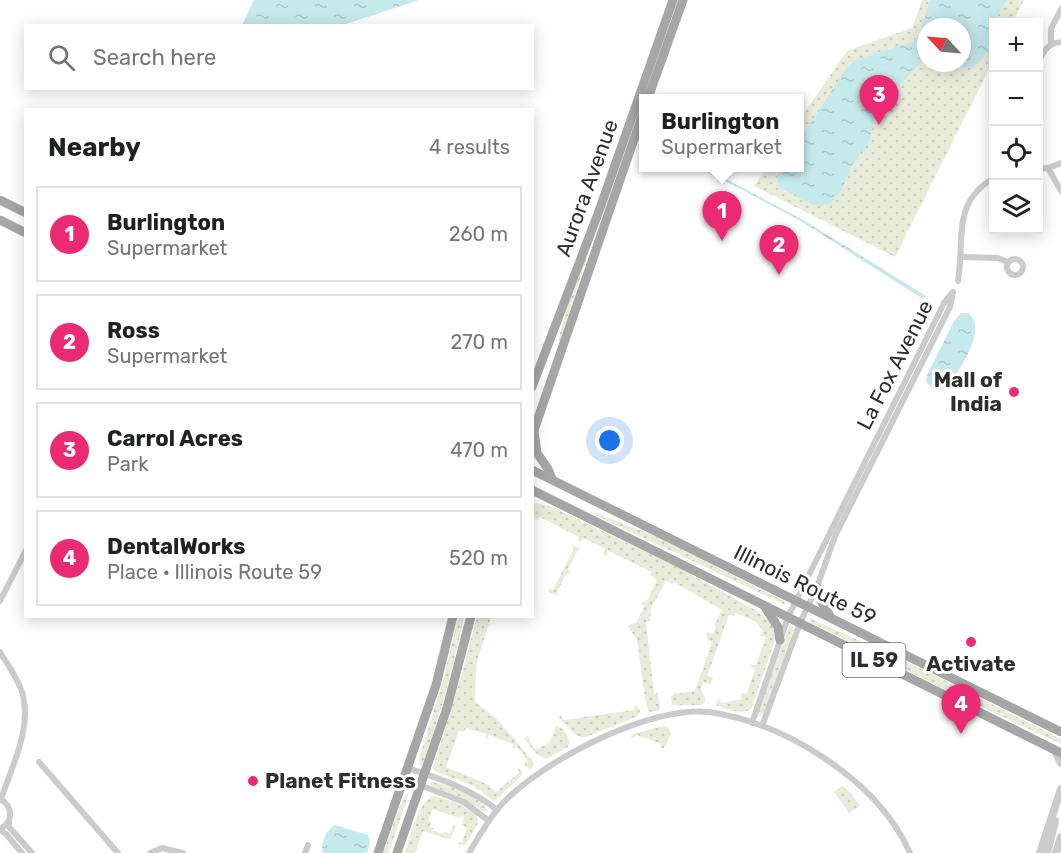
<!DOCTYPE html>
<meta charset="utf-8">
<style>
body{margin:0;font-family:Rubik,sans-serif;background:#f6f6f6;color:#202124}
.controls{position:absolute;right:18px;top:18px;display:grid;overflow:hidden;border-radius:0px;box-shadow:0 3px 15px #0003}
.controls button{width:54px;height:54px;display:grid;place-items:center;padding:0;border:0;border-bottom:2px solid #e0e0e0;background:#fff;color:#202124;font:30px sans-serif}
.compass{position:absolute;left:917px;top:18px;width:54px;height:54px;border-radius:50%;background:#fff;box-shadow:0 3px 15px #0003;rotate:296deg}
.you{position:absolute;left:610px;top:441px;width:21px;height:21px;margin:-15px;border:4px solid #fff;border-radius:50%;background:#1a73e8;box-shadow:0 0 0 9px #1a73e833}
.badge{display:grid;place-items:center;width:39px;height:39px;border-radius:50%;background:#ea2b74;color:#fff;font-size:20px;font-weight:700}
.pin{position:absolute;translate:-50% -50px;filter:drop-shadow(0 2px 3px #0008)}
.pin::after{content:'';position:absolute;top:32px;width:21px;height:18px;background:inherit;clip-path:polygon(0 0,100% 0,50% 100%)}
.popup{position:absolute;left:639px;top:94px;width:165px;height:78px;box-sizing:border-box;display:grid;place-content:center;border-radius:0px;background:#fff;filter:drop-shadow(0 2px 4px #0005);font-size:20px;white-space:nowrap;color:#757577}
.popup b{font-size:22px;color:#202124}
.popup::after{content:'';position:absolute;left:50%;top:100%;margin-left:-12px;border:12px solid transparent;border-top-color:#fff}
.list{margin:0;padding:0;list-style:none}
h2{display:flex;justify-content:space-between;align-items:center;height:78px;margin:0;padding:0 24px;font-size:26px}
h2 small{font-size:20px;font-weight:400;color:#757577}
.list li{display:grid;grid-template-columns:39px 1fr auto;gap:18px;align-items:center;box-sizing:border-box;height:96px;margin:0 12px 12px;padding:0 12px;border:2px solid #e0e0e0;border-radius:0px}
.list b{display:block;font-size:22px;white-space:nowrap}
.list p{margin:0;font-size:20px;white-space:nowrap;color:#757577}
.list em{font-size:20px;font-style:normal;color:#757577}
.icon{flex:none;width:33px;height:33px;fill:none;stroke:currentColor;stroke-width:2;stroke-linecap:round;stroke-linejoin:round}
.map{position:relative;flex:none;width:1061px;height:853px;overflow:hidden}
.search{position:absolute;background:#fff;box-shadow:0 3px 15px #0003;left:24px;top:24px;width:510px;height:66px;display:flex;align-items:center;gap:15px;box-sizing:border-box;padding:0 21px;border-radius:0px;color:#757577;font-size:22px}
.panel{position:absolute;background:#fff;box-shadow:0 3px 15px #0003;left:24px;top:108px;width:510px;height:510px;border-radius:0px}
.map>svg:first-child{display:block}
.green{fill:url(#green-dots);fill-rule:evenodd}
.water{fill:url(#water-ripples)}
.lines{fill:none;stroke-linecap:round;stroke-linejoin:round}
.minor{stroke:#cbcbcb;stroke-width:6}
.tertiary{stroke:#cbcbcb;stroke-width:8}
.primary{stroke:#a6a6a6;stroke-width:9}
.poi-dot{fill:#ea2b74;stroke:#fff;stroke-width:2}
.labels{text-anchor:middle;stroke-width:6;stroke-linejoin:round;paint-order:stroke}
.shield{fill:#fff;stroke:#6d6d6d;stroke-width:1.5}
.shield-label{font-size:20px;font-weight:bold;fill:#2e2e2e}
.street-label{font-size:21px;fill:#2e2e2e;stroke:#fff}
.poi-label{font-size:21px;font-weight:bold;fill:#2e2e2e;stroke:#fff;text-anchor:end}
</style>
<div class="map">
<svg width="1061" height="853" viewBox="0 0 1061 853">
<defs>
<pattern id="green-dots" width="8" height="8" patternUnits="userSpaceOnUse" patternTransform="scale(1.5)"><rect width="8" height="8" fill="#e9ecdb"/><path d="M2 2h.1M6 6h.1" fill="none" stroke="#c8cbbc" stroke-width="1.8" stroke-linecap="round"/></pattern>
<pattern id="water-ripples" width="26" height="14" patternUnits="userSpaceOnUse" patternTransform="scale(1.5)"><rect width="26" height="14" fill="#c6e9ec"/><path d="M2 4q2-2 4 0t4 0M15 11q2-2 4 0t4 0" fill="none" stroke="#aac8cb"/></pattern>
</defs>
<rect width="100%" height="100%" fill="#fff"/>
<g class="green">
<path d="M 922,0 L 1024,0 L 1013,22 L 994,22 L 993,61 L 895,257 L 754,186 L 767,168 L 800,168 L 800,119 L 847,51 L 912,28 ZM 926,27 L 962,27 L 962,63 L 926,63 Z"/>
<polygon points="588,247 590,248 560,341 558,341 573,286"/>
<path d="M 533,502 L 555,508 L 681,569 L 757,611 L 771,622 L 776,637 L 751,709 C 743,715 724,710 716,704 L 718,698 L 722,703 L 742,699 L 740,694 L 747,693 L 755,669 L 751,667 L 751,665 L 756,665 L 766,637 L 760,636 L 763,631 L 755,621 L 735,613 L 734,616 L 729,615 L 708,674 L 708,676 L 713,678 L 711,684 L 703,682 L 701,688 C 702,695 709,698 702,705 L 672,705 L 671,697 L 674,694 L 695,691 L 712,642 L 708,640 L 706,635 L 707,632 L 713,634 L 716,627 L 714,626 L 722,610 L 674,582 L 672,584 L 666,581 L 651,608 L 650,621 L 646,622 L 654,694 L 658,693 L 660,708 L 657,711 L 649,712 L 645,699 L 637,639 L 628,627 L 629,625 L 636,623 L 645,605 L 641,605 L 642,602 L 647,601 L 657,580 L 650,575 L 651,572 L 607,550 L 608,556 L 603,554 L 605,549 L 583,538 L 581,542 L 578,541 L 579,537 L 540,517 L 537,520 L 534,519 L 533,520 Z"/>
<polygon points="596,513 655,536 784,601 786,605 595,515"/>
<polygon points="571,544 582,550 578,550 568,569 571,572 571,574 567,573 557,592 560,596 548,592 550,589 553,590 574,548"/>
<path d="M 458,617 L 464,617 C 453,667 440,717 422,766 L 420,765 L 419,759 L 444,678 Z"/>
<polygon points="477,617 491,617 476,665 475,702 498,720 534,763 532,769 529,769 524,764 527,760 517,747 512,749 513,744 489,735 487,739 485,739 486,734 466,728 464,732 459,731 446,767 487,784 496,792 520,772 517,769 519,768 522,772 521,776 495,801 492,800 474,786 437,772 433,768 462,673"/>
<polygon points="809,618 918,667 1061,739 1061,744 950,692 810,622"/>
<polygon points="789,626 792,626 794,629 764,713 759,717 758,712"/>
<path d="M 635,705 L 639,708 L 640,712 L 636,717 L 583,738 C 575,736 564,723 558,717 L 561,716 L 563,720 L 634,710 Z"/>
<path d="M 556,726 L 563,729 L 570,742 L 568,747 L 546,759 C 536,756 530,746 524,738 L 528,736 L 533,748 L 537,749 L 550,742 Z"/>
<polygon points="663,726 667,727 671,734 664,748 660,748 662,744 637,735 632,739 631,737 633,734"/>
<path d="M 432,782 C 448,784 481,796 488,811 L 483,811 L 462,798 L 431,786 L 430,783 Z"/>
<polygon points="842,786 850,792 860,806 849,813 834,792"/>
<polygon points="407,793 409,793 389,853 383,853 400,806"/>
<path d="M 434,796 L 460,804 L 477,815 L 478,823 L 466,844 L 461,845 L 457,842 L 462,843 L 467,828 L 462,825 L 464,817 L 460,816 L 459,818 L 433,809 L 428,821 L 431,822 L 430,827 L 434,828 L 433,831 L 443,834 L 444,832 L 450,834 L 453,825 L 456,826 L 451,838 L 448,839 L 423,831 L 415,853 L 405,853 C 410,838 419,799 434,796 Z"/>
</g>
<g class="water">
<polygon points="254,0 419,0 343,25 242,25"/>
<path d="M 930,0 L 1007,0 C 1002,7 995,18 994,24 C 993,27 994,30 993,33 C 988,52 977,79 954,63 L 962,63 L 962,27 L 926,27 L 926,57 L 903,82 L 877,105 L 869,143 L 851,167 L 842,189 L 833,201 L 822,206 L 813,205 L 779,187 L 777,177 L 781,168 L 800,168 L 800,139 L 848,66 L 855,60 L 912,42 L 919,35 Z"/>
<polygon points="701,168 705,168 802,219 926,296 923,299 799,220"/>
<path d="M 961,313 L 968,313 C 989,328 959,369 950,386 L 948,389 C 940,391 931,389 926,382 L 927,375 L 954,321 Z"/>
<path d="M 335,825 L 368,835 L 370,842 L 367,853 L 323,853 C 320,844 326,830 335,825 Z"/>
</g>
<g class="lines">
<g class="minor">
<polyline points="1051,44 1051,29 1061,9"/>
<path d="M 1038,62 C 1044,51 1048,43 1061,42"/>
<polyline points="1048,168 1061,191"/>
<polyline points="1038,169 1048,168 1061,163"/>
<polyline points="962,257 998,258 1008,262"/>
<circle cx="1015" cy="267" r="8"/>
<path d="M 958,281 C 965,241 951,202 994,178"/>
<polyline points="0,601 26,550"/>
<path d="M 0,652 C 7,664 16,676 21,689 C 34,725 12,766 1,799"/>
<polyline points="752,723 788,617 944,303 953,292"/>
<polyline points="762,726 800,623 817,587 835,536 950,307 953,293"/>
<polyline points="39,762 118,853"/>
<path d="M 407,768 C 440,779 470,788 497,810"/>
<polyline points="404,779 464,802 489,821"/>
<path d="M 0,799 C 14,807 13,822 0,829"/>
<polyline points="9,822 9,827 32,853"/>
<polyline points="0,830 6,834 22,853"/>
<polyline points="150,853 162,848 183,853"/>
<polyline points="305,853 308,845"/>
<path d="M 469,853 C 479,836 489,818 502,804 C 542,761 650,705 709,712 C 751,718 792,736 827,760 C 863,784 892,813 910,853"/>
</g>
<g class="tertiary">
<polyline points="1054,749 1061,763"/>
<polyline points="1040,853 1061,789"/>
<polyline points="1047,853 1055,821"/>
<polyline points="1056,853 1061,837"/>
</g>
<g class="primary">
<polyline points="648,98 683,0"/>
<polyline points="0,200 26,213"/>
<polyline points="0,220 26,233"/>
<polyline points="532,387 599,211 673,0"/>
<polyline points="534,432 537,453 548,469 552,479"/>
<polyline points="532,436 644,110"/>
<polyline points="532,470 1061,732"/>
<polyline points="532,490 1061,753"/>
<polyline points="817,587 820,599 831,618"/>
<polyline points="765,607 778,627 780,640"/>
<polyline points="378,853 436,685 453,616"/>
<polyline points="397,853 447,708 471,616"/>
</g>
</g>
<g class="poi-dot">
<circle cx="1014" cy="392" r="6"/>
<circle cx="971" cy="642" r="6"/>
<circle cx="253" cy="781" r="6"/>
</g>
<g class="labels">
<rect class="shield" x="842.5" y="643" width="63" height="34" rx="4.5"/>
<g class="shield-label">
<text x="874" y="667">IL 59</text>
</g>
<g class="street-label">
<text transform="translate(587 188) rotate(-70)" y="7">Aurora Avenue</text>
<text transform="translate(895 365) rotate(-63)" y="7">La Fox Avenue</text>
<text transform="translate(805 585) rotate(26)" y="7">Illinois Route 59</text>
</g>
<g class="poi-label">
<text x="1002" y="387">Mall of<tspan x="1002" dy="24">India</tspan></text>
<text x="971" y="671" text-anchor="middle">Activate</text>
<text x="265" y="788" text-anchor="start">Planet Fitness</text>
</g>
</g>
</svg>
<div class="controls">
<button>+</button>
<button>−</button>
<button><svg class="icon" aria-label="locate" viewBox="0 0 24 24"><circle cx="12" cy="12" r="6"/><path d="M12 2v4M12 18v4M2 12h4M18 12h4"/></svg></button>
<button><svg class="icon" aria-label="layers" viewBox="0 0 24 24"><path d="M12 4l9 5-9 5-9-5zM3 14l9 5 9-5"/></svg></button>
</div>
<svg class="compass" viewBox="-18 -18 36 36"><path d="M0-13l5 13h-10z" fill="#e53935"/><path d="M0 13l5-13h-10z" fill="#757577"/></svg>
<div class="you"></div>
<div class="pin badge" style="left:722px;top:241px">1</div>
<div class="popup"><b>Burlington</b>Supermarket</div>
<div class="pin badge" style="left:779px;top:275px">2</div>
<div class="pin badge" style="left:879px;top:125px">3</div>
<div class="pin badge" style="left:961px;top:734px">4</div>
<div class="search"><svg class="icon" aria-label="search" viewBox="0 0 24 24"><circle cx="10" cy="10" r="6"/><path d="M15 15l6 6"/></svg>Search here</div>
<section class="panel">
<h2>Nearby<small>4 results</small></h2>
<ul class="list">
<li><span class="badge">1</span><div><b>Burlington</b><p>Supermarket</p></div><em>260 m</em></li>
<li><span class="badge">2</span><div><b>Ross</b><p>Supermarket</p></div><em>270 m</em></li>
<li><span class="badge">3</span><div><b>Carrol Acres</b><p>Park</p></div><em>470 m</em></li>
<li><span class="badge">4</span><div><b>DentalWorks</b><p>Place · Illinois Route 59</p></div><em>520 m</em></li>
</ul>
</section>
</div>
